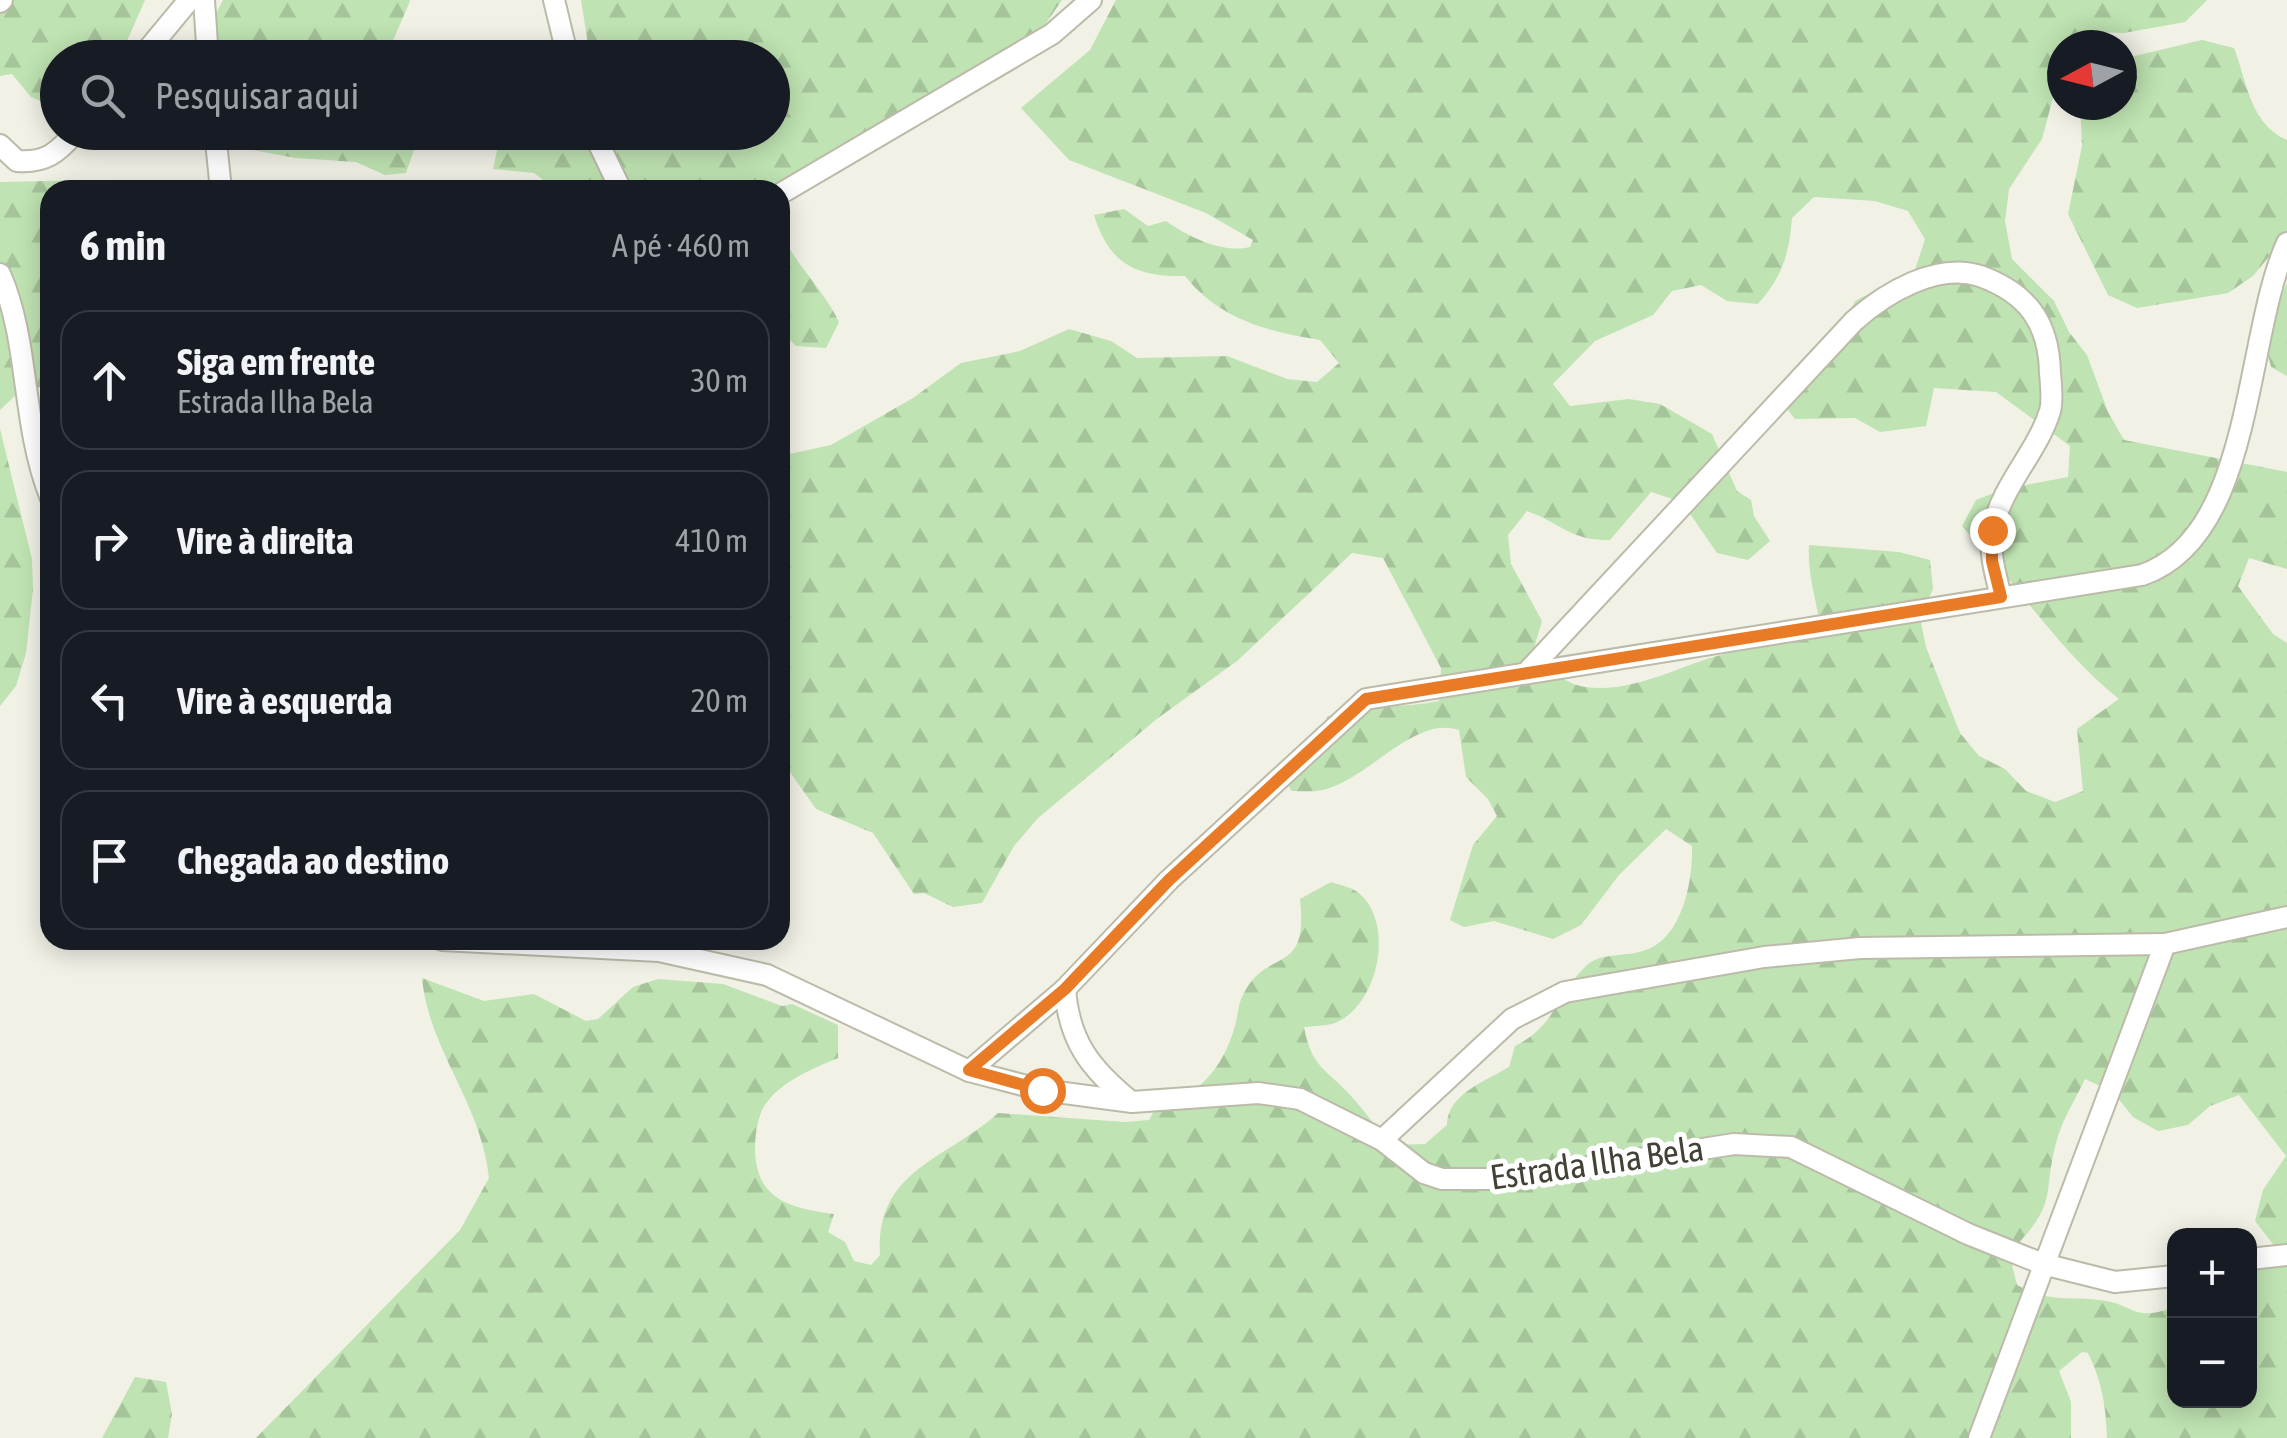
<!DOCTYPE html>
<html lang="pt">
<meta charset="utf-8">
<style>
body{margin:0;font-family:"Asap Condensed",sans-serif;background:#242831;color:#f1f3f6}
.controls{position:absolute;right:30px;bottom:30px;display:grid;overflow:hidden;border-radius:20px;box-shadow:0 5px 25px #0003}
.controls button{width:90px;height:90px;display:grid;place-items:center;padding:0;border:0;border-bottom:2px solid #363941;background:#171b24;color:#f1f3f6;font:50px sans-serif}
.compass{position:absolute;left:2047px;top:30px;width:90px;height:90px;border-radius:50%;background:#171b24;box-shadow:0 5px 25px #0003;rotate:263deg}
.stop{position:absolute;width:30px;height:30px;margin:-22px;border:8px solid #e97b26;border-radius:50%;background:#fff}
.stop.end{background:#e97b26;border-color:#fff;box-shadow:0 2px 10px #0008}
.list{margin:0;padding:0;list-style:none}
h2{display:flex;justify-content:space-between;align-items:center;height:130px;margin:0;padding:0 40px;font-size:42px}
h2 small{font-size:32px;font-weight:400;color:#9ea1a6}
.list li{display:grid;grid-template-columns:65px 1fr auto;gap:30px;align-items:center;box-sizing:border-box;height:140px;margin:0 20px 20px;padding:0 20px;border:2px solid #363941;border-radius:30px}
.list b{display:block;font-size:38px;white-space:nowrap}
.list p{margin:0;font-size:32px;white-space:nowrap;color:#9ea1a6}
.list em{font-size:32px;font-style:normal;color:#9ea1a6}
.icon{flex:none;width:55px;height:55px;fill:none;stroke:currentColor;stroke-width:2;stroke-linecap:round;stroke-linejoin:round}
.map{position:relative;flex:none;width:2287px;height:1438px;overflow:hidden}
.search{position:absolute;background:#171b24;box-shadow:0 5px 25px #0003;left:40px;top:40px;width:750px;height:110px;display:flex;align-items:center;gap:25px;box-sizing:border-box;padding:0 35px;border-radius:55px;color:#9ea1a6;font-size:38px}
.panel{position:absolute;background:#171b24;box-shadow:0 5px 25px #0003;left:40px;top:180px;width:750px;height:770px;border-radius:30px}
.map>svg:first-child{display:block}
.forest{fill:url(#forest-firs);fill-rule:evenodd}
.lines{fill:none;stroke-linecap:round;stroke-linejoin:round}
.minor-casing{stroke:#bcbba9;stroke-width:24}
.minor{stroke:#fff;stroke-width:20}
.route{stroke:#e97b26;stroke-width:12}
.labels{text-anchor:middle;stroke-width:10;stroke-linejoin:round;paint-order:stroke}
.street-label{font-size:35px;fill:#444236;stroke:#fff}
</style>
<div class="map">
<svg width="2287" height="1438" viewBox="0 0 2287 1438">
<defs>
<pattern id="forest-firs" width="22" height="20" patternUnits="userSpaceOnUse" patternTransform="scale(2.5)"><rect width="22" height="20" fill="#bfe3b2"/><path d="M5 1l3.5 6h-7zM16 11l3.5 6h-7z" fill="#a5c49a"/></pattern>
</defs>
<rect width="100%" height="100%" fill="#f1f1e6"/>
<g class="forest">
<polygon points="0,0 145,0 123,50 115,57 58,58 57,108 31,97 12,74 0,76"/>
<polygon points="223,0 409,0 410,1 386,57 212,57 208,29"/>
<polygon points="581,0 1062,0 1035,39 787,191 780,210 780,190 556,190 534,173 493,169 501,133 772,132 772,58 590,57"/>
<path d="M 1116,0 L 2207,0 L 2185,22 L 2124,33 L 2093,32 L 2062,45 L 2062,64 L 2042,139 L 2009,189 L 2005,221 L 2012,259 L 2054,301 L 2069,332 L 2087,355 L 2108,412 L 2124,440 L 2287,472 L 2287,569 L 2249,558 L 2238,586 L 2273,634 L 2287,643 L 2287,1438 L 2107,1438 C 2106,1406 2102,1382 2088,1353 L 2082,1352 L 2059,1371 L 2071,1402 L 2071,1438 L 256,1438 L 460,1230 L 489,1178 C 481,1102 429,1051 422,978 L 484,1001 L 534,994 L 586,1021 L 598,1019 L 633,987 L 658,979 L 723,984 L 782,1006 L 792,1004 L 838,1025 L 838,1058 C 812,1069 776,1083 762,1110 C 757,1121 755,1138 755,1149 C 756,1200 790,1208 834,1214 L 828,1232 L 845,1242 L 854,1261 L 871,1265 L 880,1255 C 875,1169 947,1160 998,1113 L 1125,1122 L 1149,1120 L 1154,1111 C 1198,1095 1222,1071 1235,1026 C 1238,1016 1238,1004 1243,995 C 1267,945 1309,979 1300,899 L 1331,882 C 1340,885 1354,888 1360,894 C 1395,925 1378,1006 1335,1023 C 1326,1026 1313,1026 1304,1027 C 1312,1069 1326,1068 1352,1097 C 1367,1114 1377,1130 1395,1145 L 1425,1144 L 1447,1125 C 1447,1094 1486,1081 1509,1067 L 1515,1046 C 1557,1025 1555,996 1585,967 C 1599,952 1625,957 1643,951 C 1683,940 1693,880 1692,846 L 1666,829 L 1619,875 L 1581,925 L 1553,939 L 1494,921 L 1464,927 L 1450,920 L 1473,845 L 1497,816 L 1488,799 L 1466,777 L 1459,730 C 1414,715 1369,779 1323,790 C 1313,792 1301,791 1291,791 L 1280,763 L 1322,731 L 1327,717 C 1364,703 1401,709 1439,701 L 1441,668 L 1383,558 L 1352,553 L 1237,661 L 1158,718 L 1038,818 L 1014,846 L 982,903 L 953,907 L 924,893 L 914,894 L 873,833 L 816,809 L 780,758 L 780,456 L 831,445 L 913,398 L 961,363 L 1020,351 L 1069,329 L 1111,341 L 1137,358 L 1227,356 L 1287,379 L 1317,382 L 1339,363 L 1320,340 C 1268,332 1219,319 1185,276 C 1136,277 1109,264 1094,215 L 1124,209 L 1148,226 L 1166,221 C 1187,236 1222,254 1250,247 L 1253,240 L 1206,213 L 1069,160 L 1021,108 L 1090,50 ZM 1814,197 L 1875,201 L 1908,211 L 1925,239 L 1915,270 L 1855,301 L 1840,330 L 1776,394 L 1795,419 L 1855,418 L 1880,432 L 1926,426 L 1934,388 L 1996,392 L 2070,446 L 2068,477 L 2004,489 L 1976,500 L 1962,526 C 2017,583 2057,649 2119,699 L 2077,729 L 2083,791 L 2055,802 L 2026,791 L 2005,769 L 1979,756 L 1960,733 L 1926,647 L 1920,618 L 1933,589 L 1930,560 L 1899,552 L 1809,545 C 1807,577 1818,603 1821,634 C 1790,646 1761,646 1729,653 C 1683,663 1635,694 1585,687 C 1565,684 1547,667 1532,655 L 1542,621 L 1511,564 L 1508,535 L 1527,511 C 1562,524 1571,541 1610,540 L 1651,492 L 1682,502 L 1717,553 L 1748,560 L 1770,541 L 1754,516 L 1751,500 L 1737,491 L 1712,434 L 1660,404 L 1629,399 L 1570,406 L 1553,384 L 1595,341 L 1653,315 L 1672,291 L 1701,285 L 1727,301 L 1758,304 C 1782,277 1789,255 1792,218 ZM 2085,1079 L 2113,1092 L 2133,1117 L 2158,1131 L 2188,1125 L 2210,1106 L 2239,1095 L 2286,1156 L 2263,1190 L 2255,1221 L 2277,1249 L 2250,1277 L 2250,1400 L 2174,1400 L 2174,1307 C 2132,1323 2135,1304 2100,1300 C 2066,1296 2050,1303 2017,1285 L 2009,1253 C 2062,1200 2040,1197 2058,1136 C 2064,1117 2076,1098 2085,1079 Z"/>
<path d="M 2202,40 L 2234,48 C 2247,82 2250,124 2287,140 L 2287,275 L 2272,253 L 2253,276 L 2228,293 L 2137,308 L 2108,295 L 2068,214 L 2082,146 L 2080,105 L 2122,105 L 2122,59 Z"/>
<polygon points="420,132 406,173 385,175 356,162 296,158 232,146 224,133"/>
<polygon points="89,180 120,190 50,190 50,386 22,389 0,410 0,182"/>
<path d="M 780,229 C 793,263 823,288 839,322 L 826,348 L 796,346 L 780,330 Z"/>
<polygon points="2287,283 2287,376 2271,367 2263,335"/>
<polygon points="0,429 32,559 33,589 26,653 16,686 0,706"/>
<polygon points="135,1377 166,1382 172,1414 168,1438 102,1438"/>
</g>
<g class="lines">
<g class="minor-casing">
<g id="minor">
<polyline points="204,0 208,58"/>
<polyline points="554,0 568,58"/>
<polyline points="0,2 2,0"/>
<polyline points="141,58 189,0"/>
<polyline points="215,132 221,190"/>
<polyline points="593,132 621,190"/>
<path d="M 0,145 L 17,161 C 46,163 57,153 76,132"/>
<polyline points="780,194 1052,34 1091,0"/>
<path d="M 0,274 C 30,342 21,422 50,496"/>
<path d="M 1529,670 L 1854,321 C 1885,293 1937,262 1980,276 C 2027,293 2049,322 2050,373 C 2051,385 2053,400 2050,411 C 2037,453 2001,486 1993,529 C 1988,551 1996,576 2001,597"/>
<polyline points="442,940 659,951 767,975 969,1071 1042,1090 1132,1102 1258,1093 1300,1099 1382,1140 1424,1173 1442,1179 1513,1179 1734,1144 1791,1147 1968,1234 2043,1264 2115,1282 2174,1276"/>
<path d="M 1065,989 C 1069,1042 1091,1069 1130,1101"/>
<path d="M 969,1071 L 1065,989 L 1169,880 L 1366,699 L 2142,575 C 2254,537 2244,338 2287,243"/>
<polyline points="1382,1140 1512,1019 1565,992 1764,957 1860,948 2165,944"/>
<polyline points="2250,1259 2287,1255"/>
<polyline points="1979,1438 2165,944 2287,917"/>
</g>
</g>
<use href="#minor" class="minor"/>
</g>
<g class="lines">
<polyline class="route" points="1042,1090 969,1070 1065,989 1169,880 1366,699 2001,597 1992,561 1992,530"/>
</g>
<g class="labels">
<g class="street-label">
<text transform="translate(1597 1163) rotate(-8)" y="12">Estrada Ilha Bela</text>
</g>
</g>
</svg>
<div class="controls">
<button>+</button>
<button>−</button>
</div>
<svg class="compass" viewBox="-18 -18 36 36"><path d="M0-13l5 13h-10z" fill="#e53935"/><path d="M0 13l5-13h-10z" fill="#9ea1a6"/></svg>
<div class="stop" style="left:1042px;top:1090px"></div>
<div class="stop end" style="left:1992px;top:530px"></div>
<div class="search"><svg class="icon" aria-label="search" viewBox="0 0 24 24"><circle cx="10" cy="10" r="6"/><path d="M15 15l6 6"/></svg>Pesquisar aqui</div>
<section class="panel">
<h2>6 min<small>A pé · 460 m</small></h2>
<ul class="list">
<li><svg class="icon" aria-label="ahead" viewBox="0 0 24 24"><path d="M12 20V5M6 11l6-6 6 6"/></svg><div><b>Siga em frente</b><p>Estrada Ilha Bela</p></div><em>30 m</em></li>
<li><svg class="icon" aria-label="right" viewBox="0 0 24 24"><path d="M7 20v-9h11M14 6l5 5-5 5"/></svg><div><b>Vire à direita</b></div><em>410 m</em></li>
<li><svg class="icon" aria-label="left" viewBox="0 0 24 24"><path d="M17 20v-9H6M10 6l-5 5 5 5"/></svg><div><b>Vire à esquerda</b></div><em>20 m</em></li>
<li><svg class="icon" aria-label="arrive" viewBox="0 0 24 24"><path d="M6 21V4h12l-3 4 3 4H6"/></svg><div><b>Chegada ao destino</b></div></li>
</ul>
</section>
</div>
